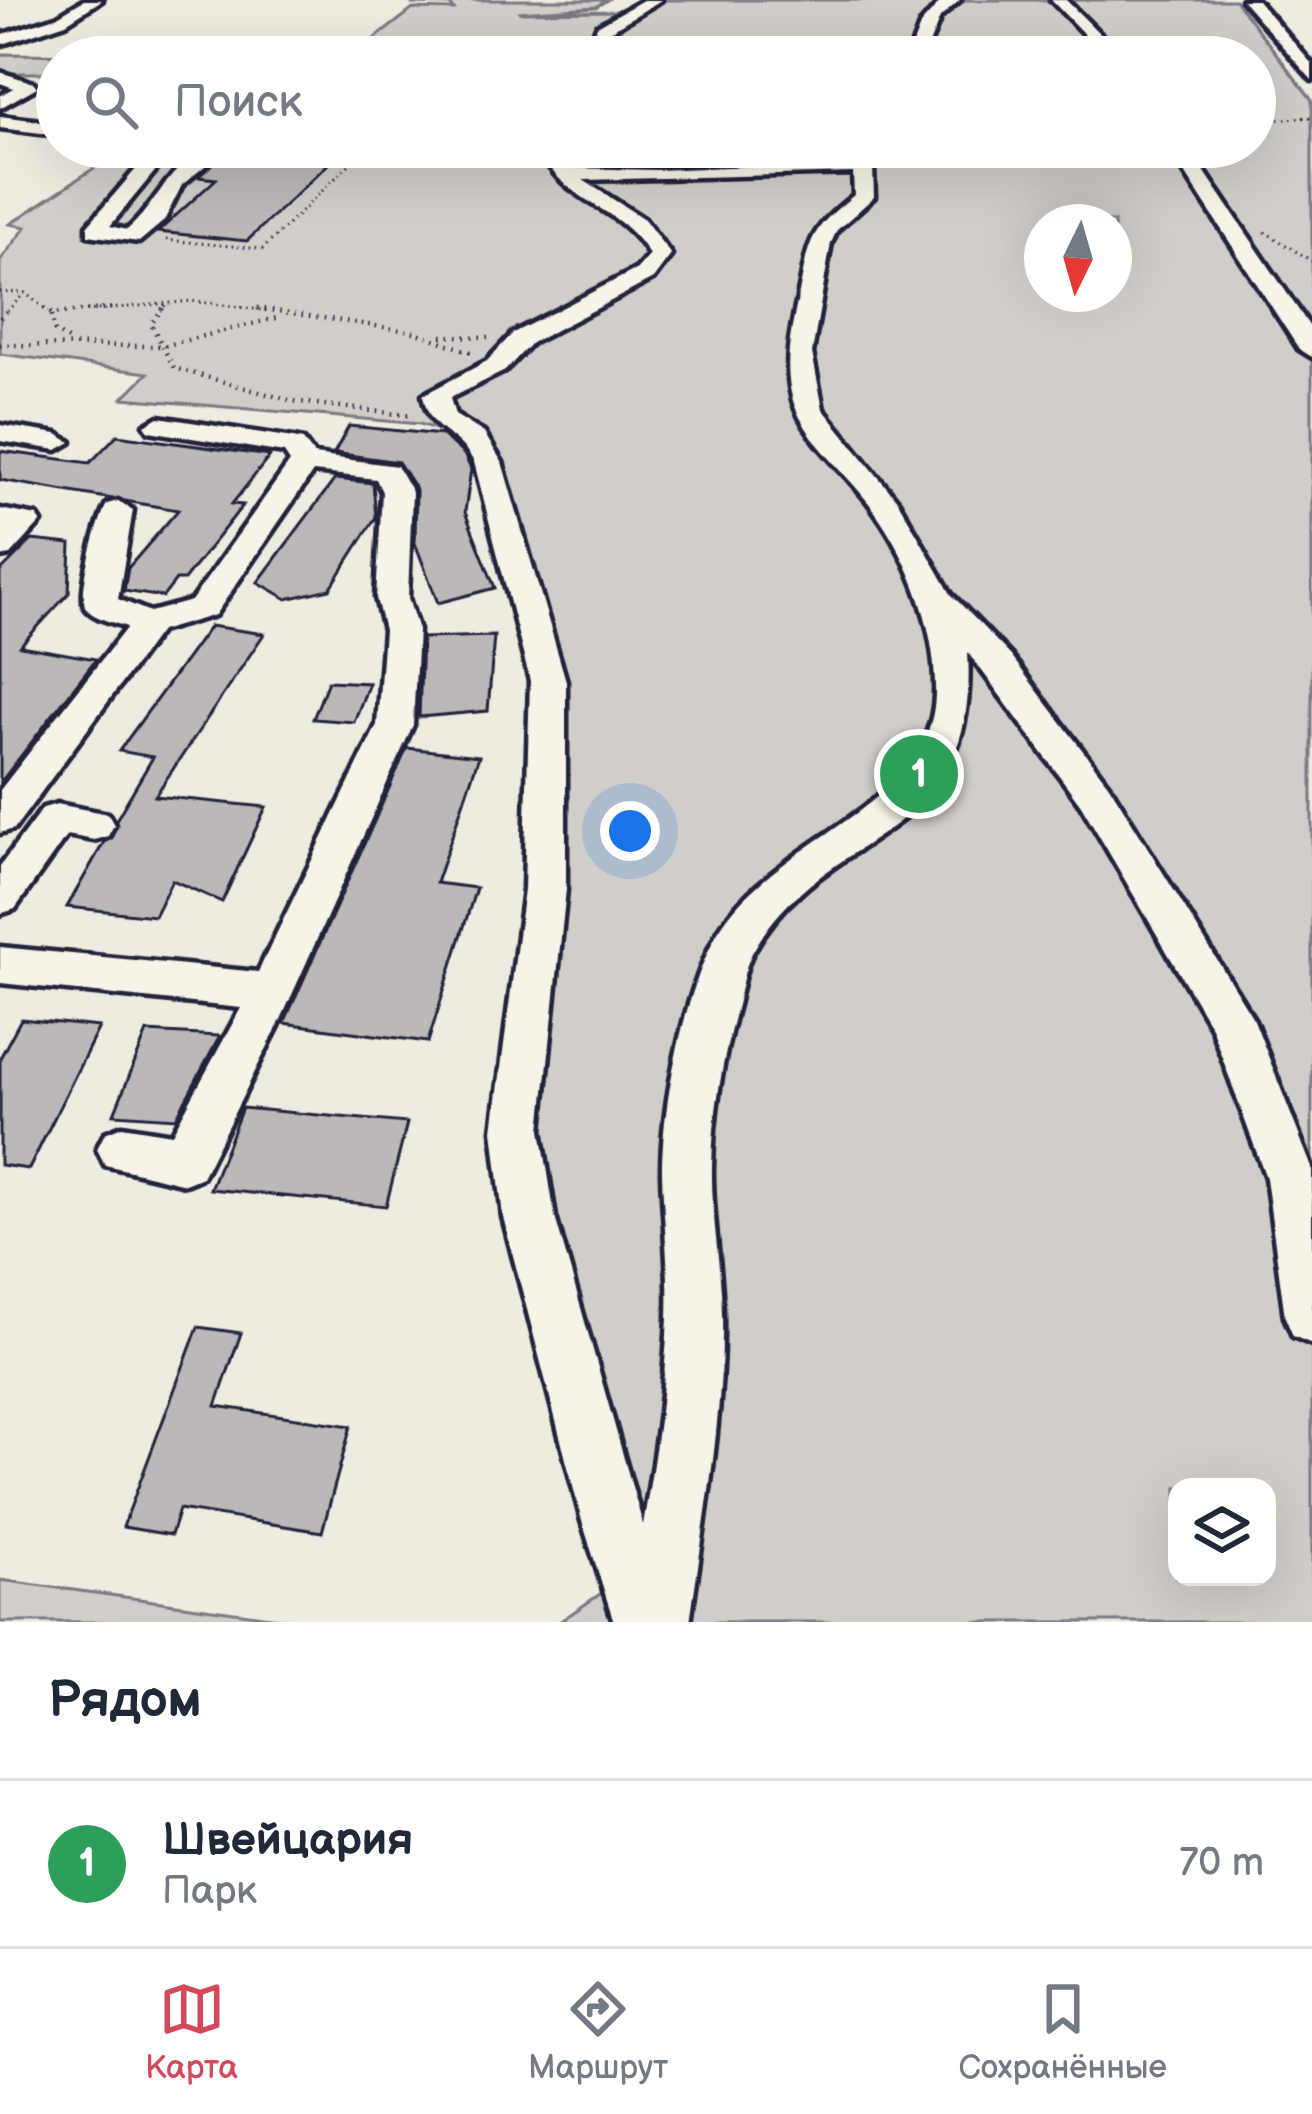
<!DOCTYPE html>
<html lang="ru">
<meta charset="utf-8">
<style>
body{margin:0;font-family:"Balsamiq Sans",sans-serif;background:#f2f2f3;color:#1f2937}
.controls{position:absolute;right:36px;bottom:36px;display:grid;overflow:hidden;border-radius:24px;box-shadow:0 12px 48px #0002}
.controls button{width:108px;height:108px;display:grid;place-items:center;padding:0;border:0;border-bottom:3px solid #e0e1e3;background:#fff;color:#1f2937;font:60px sans-serif}
.compass{position:absolute;left:1024px;top:204px;width:108px;height:108px;border-radius:50%;background:#fff;box-shadow:0 12px 48px #0002;rotate:185deg}
.you{position:absolute;left:630px;top:831px;width:42px;height:42px;margin:-30px;border:9px solid #fff;border-radius:50%;background:#1a73e8;box-shadow:0 0 0 18px #1a73e833}
.badge{display:grid;place-items:center;width:78px;height:78px;border-radius:50%;background:#d1495b;color:#fff;font-size:39px;font-weight:700}
.pin{position:absolute;translate:-50% -50%;border:6px solid #fff;box-shadow:0 3px 12px #0006}
.list{margin:0;padding:0;list-style:none}
h2{display:flex;justify-content:space-between;align-items:center;height:156px;margin:0;padding:0 48px;font-size:51px}
h2 small{font-size:39px;font-weight:400;color:#747a83}
.list li{display:grid;grid-template-columns:78px 1fr auto;gap:36px;align-items:center;box-sizing:border-box;height:168px;padding:0 48px;border-top:3px solid #e0e1e3}
.list b{display:block;font-size:45px;white-space:nowrap}
.list p{margin:0;font-size:39px;white-space:nowrap;color:#747a83}
.list em{font-size:39px;font-style:normal;color:#747a83}
.icon{flex:none;width:66px;height:66px;fill:none;stroke:currentColor;stroke-width:2;stroke-linecap:round;stroke-linejoin:round}
.map{position:relative;flex:none;width:1312px;height:1622px;overflow:hidden}
.search{position:absolute;background:#fff;box-shadow:0 12px 48px #0002;left:36px;right:36px;top:36px;height:132px;display:flex;align-items:center;gap:30px;box-sizing:border-box;padding:0 42px;border-radius:66px;color:#747a83;font-size:45px}
.sheet{height:324px;background:#fff}
nav{display:flex;justify-content:space-around;align-items:center;box-sizing:border-box;height:168px;border-top:3px solid #e0e1e3;background:#fff;font-size:33px;color:#747a83}
nav a{display:grid;justify-items:center;gap:6px}
nav .on{color:#d1495b}
.map>svg:first-child{display:block}
.green{fill:#d1cdc9;stroke:#7a7882;stroke-width:3;fill-rule:evenodd}
.building{fill:#bbb8b7;stroke:#22223b;stroke-width:3}
.lines{fill:none;stroke-linecap:round;stroke-linejoin:round}
.minor-casing{stroke:#22223b;stroke-width:9}
.path-far1{stroke:#22223b;stroke-width:3;stroke-dasharray:1.5 4.5;stroke-linecap:butt}
.path{stroke:#22223b;stroke-width:4.5;stroke-dasharray:1.5 6;stroke-linecap:butt}
.minor{fill:#f7f3e8;fill-rule:evenodd}
</style>
<div class="map">
<svg width="1312" height="1622" viewBox="0 0 1312 1622">
<rect width="100%" height="100%" fill="#eeebe1"/>
<filter id="ink" filterUnits="userSpaceOnUse"><feTurbulence type="fractalNoise" baseFrequency=".00833" numOctaves="2"/><feDisplacementMap in="SourceGraphic" scale="24" xChannelSelector="R" yChannelSelector="G"/><feConvolveMatrix kernelMatrix="1 2 1 2 8 2 1 2 1" color-interpolation-filters="sRGB"/></filter>
<g filter="url(#ink)">
<g class="green">
<path d="M 416,0 L 607,0 L 596,7 L 518,12 L 616,11 L 647,0 L 1235,0 L 1312,100 L 1312,1622 L 559,1622 L 609,1588 L 503,1138 L 524,884 L 528,665 L 468,439 L 420,424 L 123,398 L 148,373 L 0,354 L 0,261 L 26,227 L 10,224 L 126,147 L 1255,147 L 1255,57 L 57,57 L 57,73 L 0,73 L 0,54 L 351,57 L 413,9 L 454,10 L 450,5 L 413,4 ZM 1042,222 L 1114,222 L 1114,294 L 1042,294 ZM 1177,1487 L 1267,1487 L 1267,1577 L 1177,1577 Z"/>
<polygon points="0,1580 307,1622 0,1622"/>
</g>
<g class="building">
<polygon points="232,147 346,147 247,241 158,232 216,179 198,177"/>
<polygon points="349,426 442,435 464,454 471,469 465,512 495,588 438,603 415,543 416,490 398,462 334,453"/>
<polygon points="117,435 270,456 232,504 243,505 184,580 176,580 163,597 124,591 128,568 178,510 0,480 0,451 90,463"/>
<polygon points="335,479 373,483 376,517 330,589 287,599 258,582"/>
<polygon points="32,540 71,544 69,593 20,646 96,659 0,783 0,572"/>
<polygon points="210,626 264,634 155,796 266,807 222,902 172,880 154,916 67,907 104,842 112,838 116,820 153,757 119,751"/>
<polygon points="494,636 488,711 419,717 422,638"/>
<polygon points="328,681 369,683 354,722 313,719"/>
<polygon points="407,748 479,756 436,883 476,888 428,1042 284,1023"/>
<polygon points="21,1019 99,1027 29,1169 0,1165 0,1058"/>
<polygon points="147,1032 220,1036 176,1118 114,1114"/>
<polygon points="242,1108 407,1123 386,1206 210,1189"/>
<polygon points="198,1327 241,1333 216,1406 351,1426 322,1532 179,1509 171,1535 123,1527"/>
</g>
<g class="lines">
<g class="minor-casing">
<g id="minor">
<polygon points="84,0 102,0 66,23 0,45 0,35 56,17"/>
<polygon points="643,0 661,0 610,31 608,39 619,57 603,57 592,39 597,26"/>
<polygon points="942,0 960,0 940,18 924,57 908,57 921,24"/>
<polygon points="1051,0 1066,0 1123,57 1106,57"/>
<polygon points="1242,0 1257,0 1312,64 1312,80"/>
<polygon points="0,72 34,83 37,87 0,108 0,96 14,88 0,83"/>
<polygon points="57,90 57,100 50,99 50,91"/>
<polygon points="0,116 57,123 57,135 0,128"/>
<path d="M 155,147 L 175,147 L 110,226 L 127,230 C 162,201 174,147 228,147 L 182,185 L 164,221 L 139,242 L 88,235 L 88,225 Z"/>
<path d="M 538,147 L 558,147 L 570,168 L 657,170 L 850,162 L 842,147 L 862,147 L 873,167 L 874,197 L 837,230 L 831,243 L 812,353 L 823,409 L 898,501 L 951,594 L 1011,656 L 1109,785 L 1254,1020 L 1312,1168 L 1312,1344 L 1293,1336 L 1285,1317 L 1266,1178 L 1211,1027 L 1081,805 L 968,652 C 980,850 825,821 752,953 C 744,968 741,989 737,1005 C 723,1057 713,1113 712,1167 C 711,1216 721,1265 722,1313 C 724,1416 704,1521 690,1622 L 614,1622 L 582,1521 L 503,1217 L 493,1130 L 524,889 L 530,681 L 474,462 C 457,430 430,436 423,395 L 487,361 L 513,333 L 637,269 L 649,255 C 620,203 563,205 538,147 ZM 853,173 L 854,195 C 809,231 810,238 799,293 C 791,331 781,371 796,409 C 811,444 845,472 868,502 C 909,556 937,627 935,695 C 931,813 761,840 712,943 C 683,1003 662,1105 662,1172 C 663,1220 670,1269 668,1317 C 665,1386 655,1457 643,1525 L 555,1217 L 541,1130 L 566,889 L 566,681 L 502,462 L 484,433 L 455,415 L 450,398 L 505,371 L 531,343 L 653,279 L 671,255 L 644,219 L 583,180 Z"/>
<polygon points="1168,147 1188,147 1312,330 1312,357 1299,349"/>
<path d="M 159,417 L 293,438 L 303,440 L 314,455 L 397,466 L 412,492 L 408,598 L 418,630 L 413,725 L 278,1026 L 202,1177 L 185,1184 L 105,1165 L 97,1149 L 105,1133 L 122,1126 L 172,1134 L 241,1008 L 0,983 L 0,947 L 258,972 L 377,725 L 384,630 L 376,598 L 382,492 L 376,479 L 313,472 L 215,615 L 160,631 L 14,829 L 0,833 L 0,790 L 127,627 C 116,623 90,618 85,606 C 79,588 98,520 107,504 L 118,501 L 133,510 L 118,599 L 150,612 L 191,601 L 290,462 L 284,453 L 149,431 L 145,425 Z"/>
<polygon points="0,425 57,434 71,442 57,450 0,441"/>
<polygon points="0,509 37,516 41,522 11,555 0,557"/>
<polygon points="57,804 108,814 114,825 108,836 94,840 67,835 15,909 0,914 0,866 43,808"/>
</g>
</g>
<g class="path-far1">
<polyline points="403,57 578,38"/>
<polyline points="43,72 57,70"/>
<polyline points="1255,121 1312,117"/>
<polyline points="1265,232 1312,261"/>
<polyline points="166,240 263,249 367,147"/>
<polyline points="0,292 25,293 48,311"/>
<polyline points="7,311 23,295"/>
<polyline points="86,311 192,301 269,311"/>
<polyline points="161,311 166,304"/>
</g>
<g class="path">
<polyline points="44,308 52,314 112,308"/>
<polyline points="163,308 151,324 174,368 292,401 414,416"/>
<polyline points="257,308 415,332 474,353"/>
<polyline points="52,315 55,331 69,341"/>
<polyline points="0,318 10,308"/>
<polyline points="442,336 488,337"/>
<polyline points="0,345 163,346 280,317"/>
</g>
<use href="#minor" class="minor"/>
</g>
</g>
</svg>
<div class="controls">
<button><svg class="icon" aria-label="layers" viewBox="0 0 24 24"><path d="M12 4l9 5-9 5-9-5zM3 14l9 5 9-5"/></svg></button>
</div>
<svg class="compass" viewBox="-18 -18 36 36"><path d="M0-13l5 13h-10z" fill="#e53935"/><path d="M0 13l5-13h-10z" fill="#747a83"/></svg>
<div class="you"></div>
<div class="pin badge" style="left:919px;top:774px;background:#2e9e5b">1</div>
<div class="search"><svg class="icon" aria-label="search" viewBox="0 0 24 24"><circle cx="10" cy="10" r="6"/><path d="M15 15l6 6"/></svg>Поиск</div>
</div>
<section class="sheet">
<h2>Рядом<small></small></h2>
<ul class="list">
<li><span class="badge" style="background:#2e9e5b">1</span><div><b>Швейцария</b><p>Парк</p></div><em>70 m</em></li>
</ul>
</section>
<nav>
<a class="on"><svg class="icon" aria-label="map" viewBox="0 0 24 24"><path d="M3 6l6-2 6 2 6-2v14l-6 2-6-2-6 2zM9 4v14M15 6v14"/></svg>Карта</a>
<a><svg class="icon" aria-label="directions" viewBox="0 0 24 24"><path d="M12 3l9 9-9 9-9-9zM9 14v-3h6M13 9l2 2-2 2"/></svg>Маршрут</a>
<a><svg class="icon" aria-label="saved" viewBox="0 0 24 24"><path d="M7 4h10v16l-5-4-5 4z"/></svg>Сохранённые</a>
</nav>
